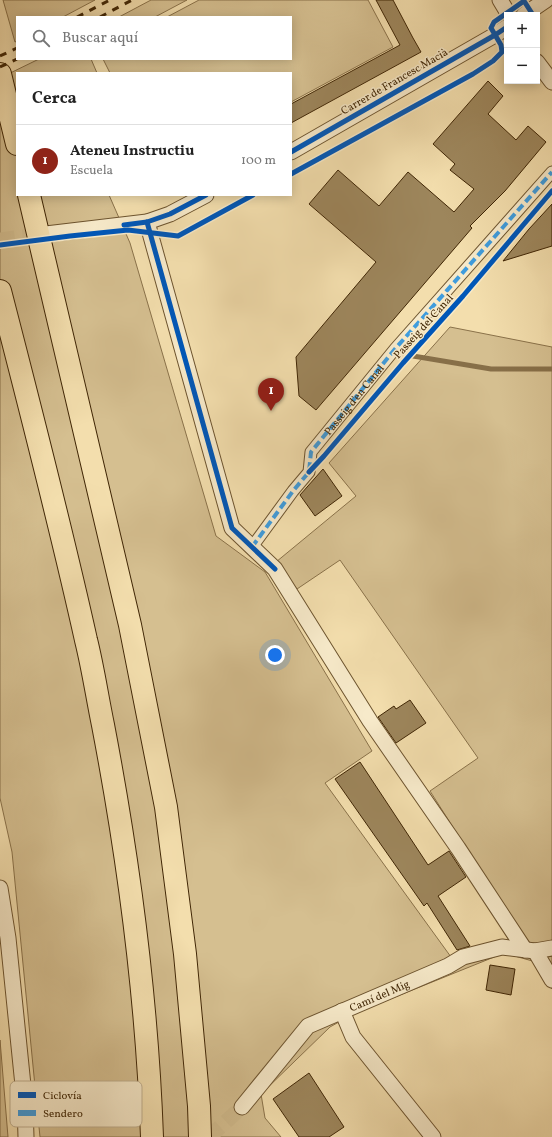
<!DOCTYPE html>
<html lang="es">
<meta charset="utf-8">
<style>
body{margin:0;font-family:Vollkorn,serif;background:#f2f2f2;color:#222}
.controls{position:absolute;right:12px;top:12px;display:grid;overflow:hidden;border-radius:0px;box-shadow:0 2px 10px #0003}
.controls button{width:36px;height:36px;display:grid;place-items:center;padding:0;border:0;border-bottom:1px solid #e0e0e0;background:#fff;color:#222;font:20px sans-serif}
.you{position:absolute;left:275px;top:655px;width:14px;height:14px;margin:-10px;border:3px solid #fff;border-radius:50%;background:#1a73e8;box-shadow:0 0 0 6px #1a73e833}
.badge{display:grid;place-items:center;width:26px;height:26px;border-radius:50%;background:#8f2418;color:#fff;font-size:13px;font-weight:700}
.pin{position:absolute;translate:-50% -33px;filter:drop-shadow(0 1px 2px #0008)}
.pin::after{content:'';position:absolute;top:21px;width:14px;height:12px;background:inherit;clip-path:polygon(0 0,100% 0,50% 100%)}
.list{margin:0;padding:0;list-style:none}
h2{display:flex;justify-content:space-between;align-items:center;height:52px;margin:0;padding:0 16px;font-size:17px}
h2 small{font-size:13px;font-weight:400;color:#767676}
.list li{display:grid;grid-template-columns:26px 1fr auto;gap:12px;align-items:center;box-sizing:border-box;height:72px;padding:0 16px;border-top:1px solid #e0e0e0}
.list b{display:block;font-size:15px;white-space:nowrap}
.list p{margin:0;font-size:13px;white-space:nowrap;color:#767676}
.list em{font-size:13px;font-style:normal;color:#767676}
.icon{flex:none;width:22px;height:22px;fill:none;stroke:currentColor;stroke-width:2;stroke-linecap:round;stroke-linejoin:round}
.map{position:relative;flex:none;width:552px;height:1137px;overflow:hidden}
.search{position:absolute;background:#fff;box-shadow:0 2px 10px #0003;left:16px;top:16px;width:276px;height:44px;display:flex;align-items:center;gap:10px;box-sizing:border-box;padding:0 14px;border-radius:0px;color:#767676;font-size:15px}
.panel{position:absolute;background:#fff;box-shadow:0 2px 10px #0003;left:16px;top:72px;width:276px;height:124px;border-radius:0px}
.map>svg:first-child{display:block}
.green{fill:#d5bf90;stroke:#8a724a}
.lines{fill:none;stroke-linecap:round;stroke-linejoin:round}
.stream{stroke:#876f48;stroke-width:5}
.building{fill:#9d865c;stroke:#402605}
.minor-tunnel{stroke:#cfb98b;stroke-width:15;stroke-dasharray:15 8;stroke-linecap:butt}
.pedestrian-casing{stroke:#6d542f;stroke-width:13}
.minor-casing{stroke:#6d542f;stroke-width:17}
.motorway-casing{stroke:#402605;stroke-width:24}
.pedestrian{stroke:#f7eaca;stroke-width:11}
.minor{stroke:#f7eaca;stroke-width:15}
.motorway{stroke:#f3dead;stroke-width:22}
.rail{stroke:#402605;stroke-width:3;stroke-dasharray:7 7;stroke-linecap:butt}
.quiet{stroke:#3f9cdd;stroke-width:4;stroke-dasharray:8 4;stroke-linecap:butt}
.cycleway-casing{stroke:#f7eaca;stroke-width:8}
.cycleway{stroke:#0057b8;stroke-width:5}
.labels{text-anchor:middle;stroke-width:3;stroke-linejoin:round;paint-order:stroke}
.street-label{font-size:11px;fill:#402605;stroke:#f7eaca}
.key{fill:#f7eaca;stroke:#c0af8f;stroke-width:1}
.key-label{font-size:11px;fill:#402605}
</style>
<div class="map">
<svg width="552" height="1137" viewBox="0 0 552 1137">
<rect width="100%" height="100%" fill="#f3dead"/>
<filter id="stains"><feTurbulence type="fractalNoise" baseFrequency=".005" numOctaves="4"/><feColorMatrix values="0 0 0 0 .2 0 0 0 0 .09 0 0 0 0 .02 0 0 0 .5 -.17"/></filter>
<radialGradient id="worn" r=".72"><stop offset=".6" stop-color="#630" stop-opacity="0"/><stop offset="1" stop-color="#630" stop-opacity=".3"/></radialGradient>
<g class="green">
<polygon points="3,0 95,0 63,17 17,17 17,41 15,42"/>
<polygon points="151,0 187,0 155,17 119,17"/>
<polygon points="199,0 368,0 393,47 291,102 291,73 110,73 103,59 291,59 291,17 167,17"/>
<polygon points="39,59 91,59 97,73 17,73 17,195 109,195 130,243 216,536 265,572 372,751 325,783 451,957 522,936 430,791 478,758 340,560 297,589 276,562 356,496 329,463 450,327 552,347 552,989 536,962 504,953 353,1014 330,1027 261,1094 265,1118 281,1137 40,1137 12,852 0,798 0,78"/>
<polygon points="0,1040 8,1137 0,1137"/>
</g>
<g class="lines">
<polyline class="stream" points="413,356 491,369 552,369"/>
</g>
<g class="building">
<polygon points="376,0 393,0 413,38 421,52 291,123 291,104 400,45"/>
<polygon points="488,81 503,96 488,114 516,140 528,126 546,142 505,191 470,226 472,228 316,410 299,396 296,357 376,262 309,204 338,170 379,206 408,172 454,212 474,189 450,170 455,164 433,144"/>
<polygon points="552,204 552,246 503,261 529,229"/>
<polygon points="323,469 342,496 315,516 300,495"/>
<polygon points="410,700 426,723 396,743 378,717 394,706 396,709"/>
<polygon points="360,762 428,865 449,851 466,877 438,896 470,946 457,950 427,903 424,906 335,779"/>
<polygon points="490,965 515,969 511,995 486,990"/>
<polygon points="309,1073 344,1127 329,1137 299,1137 273,1099"/>
</g>
<g class="lines">
<g class="minor-tunnel">
<polyline points="0,240 46,234"/>
<polyline points="209,1137 242,1107"/>
</g>
<g class="pedestrian-casing">
<g id="pedestrian">
<path id="s1" d="M 252,547 L 293,491 L 309,472 L 311,452 L 395,349 L 552,172"/>
</g>
</g>
<g class="minor-casing">
<g id="minor">
<polyline points="500,0 509,15"/>
<polyline points="524,15 546,0"/>
<polyline points="537,62 552,82"/>
<polyline points="291,152 495,35 507,27"/>
<polyline points="147,222 232,528 275,569 370,721 458,848 525,950"/>
<polyline points="46,234 147,222 170,214 206,195"/>
<polyline points="0,888 8,938 25,1105 26,1137"/>
<polyline points="535,951 552,980"/>
<polyline points="342,1011 353,1037 433,1137"/>
<path id="s2" d="M 242,1107 L 308,1026 L 448,966 L 463,957 L 502,947 L 535,951 L 552,948"/>
</g>
</g>
<g class="motorway-casing">
<g id="motorway">
<polyline points="0,74 17,144"/>
<polyline points="29,195 130,625 166,807 185,954 199,1106 200,1137"/>
<path d="M 0,291 C 30,407 60,523 86,640 C 93,668 97,696 103,725 C 129,861 147,998 152,1137"/>
</g>
</g>
<use href="#pedestrian" class="pedestrian"/>
<use href="#minor" class="minor"/>
<use href="#motorway" class="motorway"/>
<g class="rail">
<polyline points="77,17 110,0"/>
<polyline points="100,17 132,0"/>
<polyline points="0,56 17,48"/>
<polyline points="0,67 17,59"/>
</g>
<polyline class="quiet" points="252,547 293,491 309,472 311,452 395,349 552,172"/>
<g class="cycleway-casing">
<g id="cycleway">
<polyline points="291,152 495,35 507,27"/>
<polyline points="291,174 473,74 493,61 502,52 501,45 491,28 494,22 524,1 533,15"/>
<polyline points="147,222 232,528 275,569"/>
<polyline points="124,225 147,222 170,214 206,195"/>
<polyline points="0,245 70,236 128,230 178,236 253,195"/>
<polyline points="309,472 324,456 403,363 463,296 552,191"/>
</g>
</g>
<use href="#cycleway" class="cycleway"/>
</g>
<g class="labels">
<g class="street-label">
<text transform="translate(394 81) rotate(-30)" y="4">Carrer de Francesc Macià</text>
<text transform="translate(423 326) rotate(-48)" y="4">Passeig del Canal</text>
<text dy="4" stroke="none"><textPath href="#s1" startOffset="182">Passeig d'en Canal</textPath></text>
<text dy="4" stroke="none"><textPath href="#s2" startOffset="182">Camí del Mig</textPath></text>
</g>
</g>
<rect x="10" y="1081" width="132" height="46" rx="6" class="key"/>
<rect x="18" y="1092" width="18" height="6" fill="#0057b8"/>
<rect x="18" y="1110" width="18" height="6" fill="#3f9cdd"/>
<g class="key-label">
<text x="43" y="1099">Ciclovía</text>
<text x="43" y="1117">Sendero</text>
</g>
<rect width="100%" height="100%" filter="url(#stains)"/>
<rect width="100%" height="100%" fill="url(#worn)"/>
</svg>
<div class="controls">
<button>+</button>
<button>−</button>
</div>
<div class="you"></div>
<div class="pin badge" style="left:271px;top:411px">1</div>
<div class="search"><svg class="icon" aria-label="search" viewBox="0 0 24 24"><circle cx="10" cy="10" r="6"/><path d="M15 15l6 6"/></svg>Buscar aquí</div>
<section class="panel">
<h2>Cerca<small></small></h2>
<ul class="list">
<li><span class="badge">1</span><div><b>Ateneu Instructiu</b><p>Escuela</p></div><em>100 m</em></li>
</ul>
</section>
</div>
